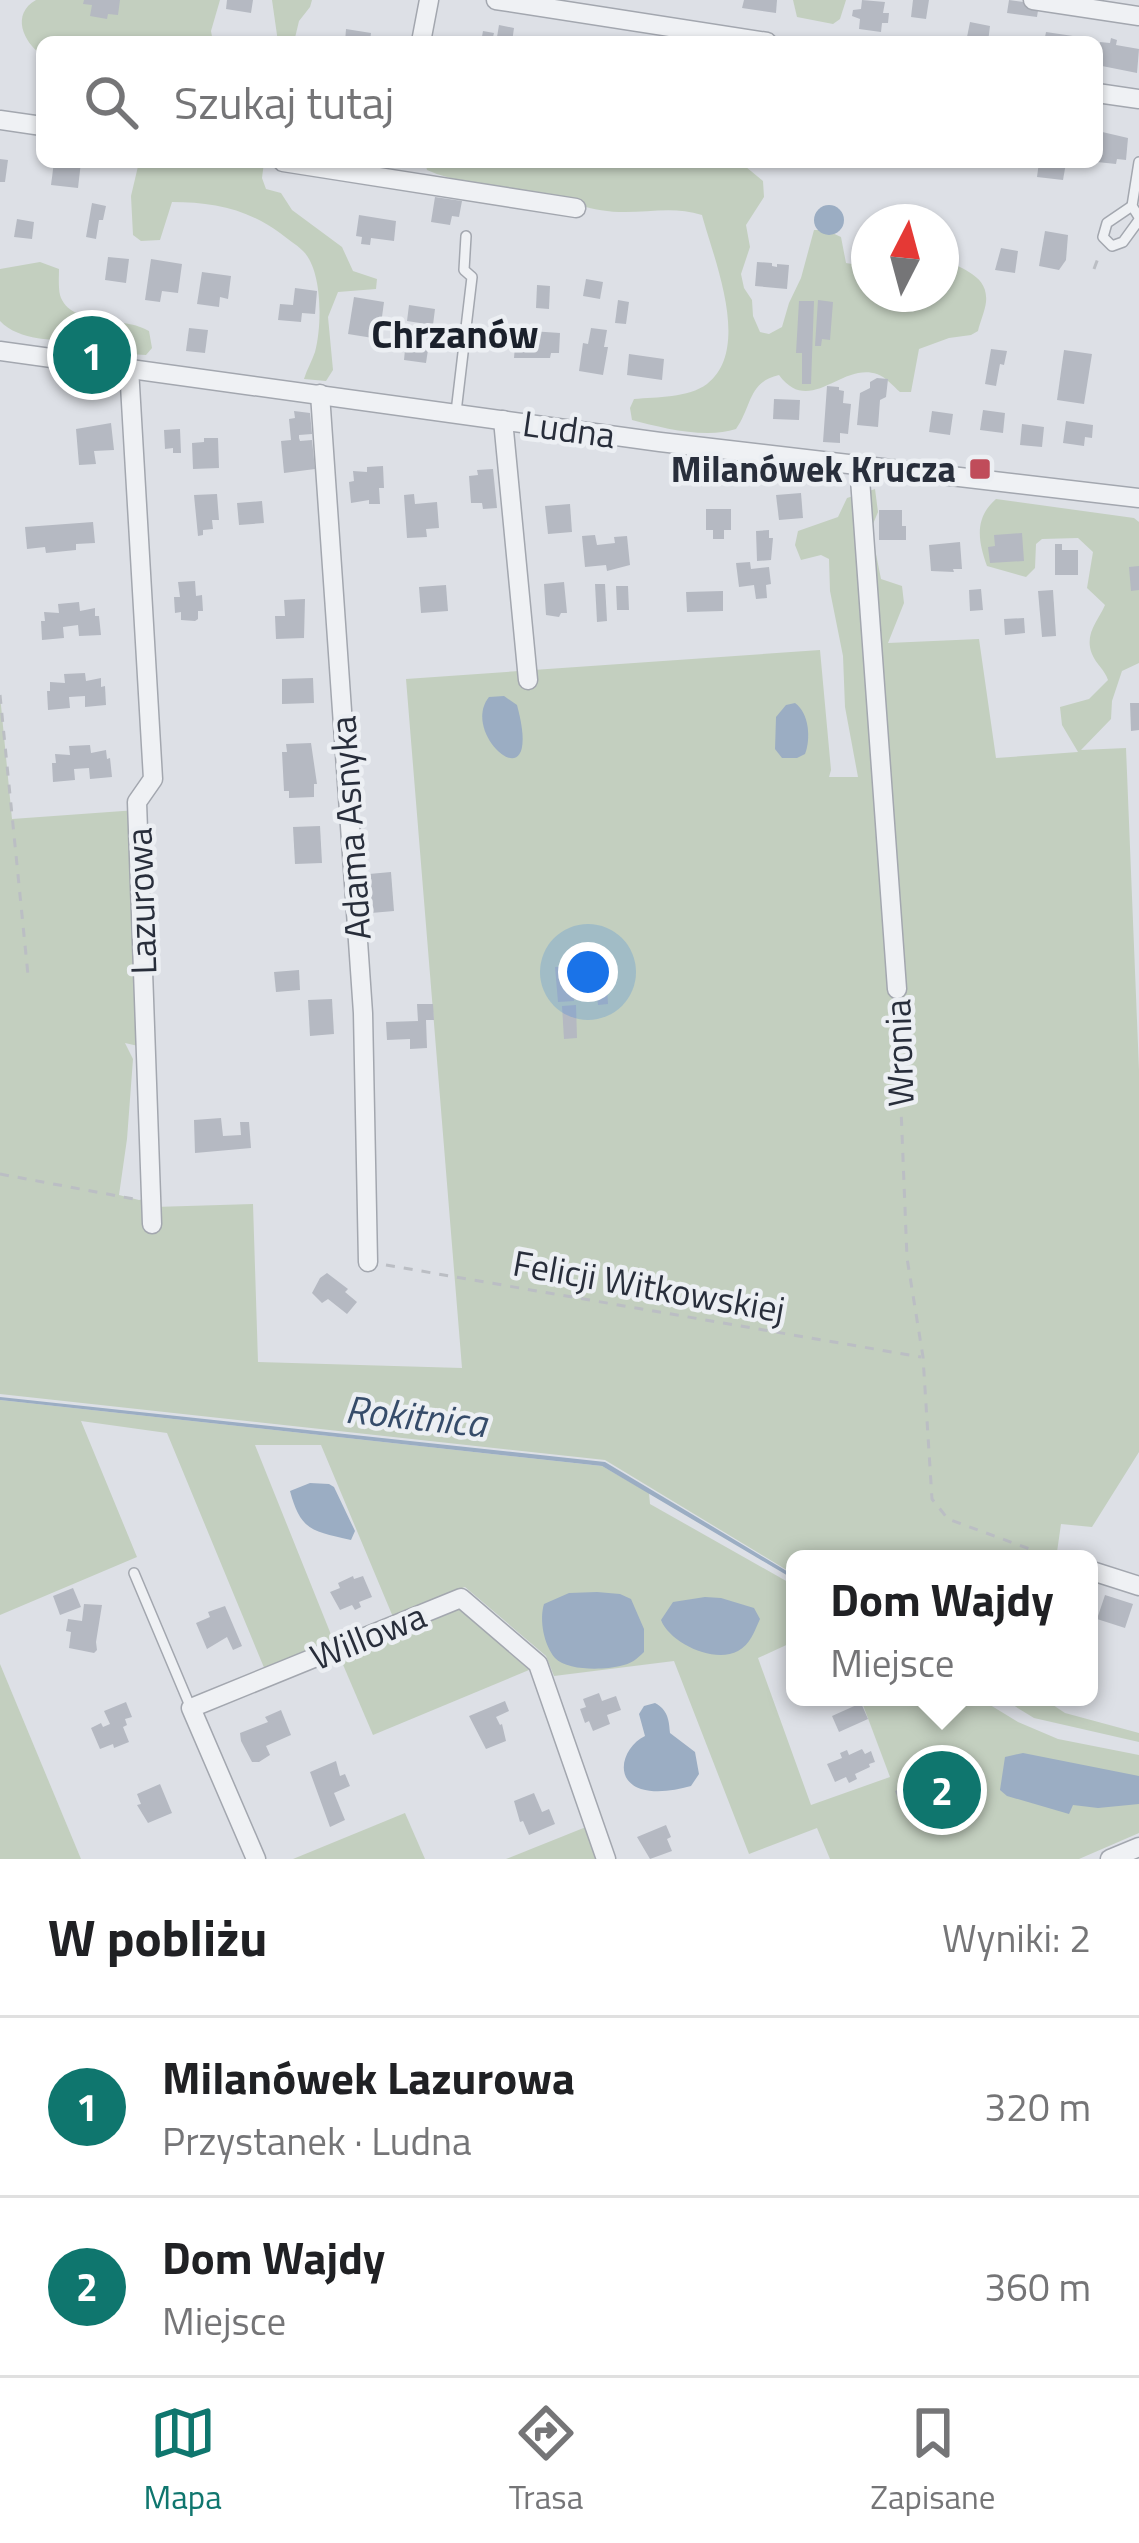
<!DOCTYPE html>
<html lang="pl">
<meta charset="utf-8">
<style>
body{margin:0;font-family:"Titillium Web",sans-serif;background:#f2f2f2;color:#202124}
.compass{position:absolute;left:851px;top:204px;width:108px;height:108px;border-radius:50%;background:#fff;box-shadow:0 3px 9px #0004;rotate:6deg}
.you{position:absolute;left:588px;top:972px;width:42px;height:42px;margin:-30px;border:9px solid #fff;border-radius:50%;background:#1a73e8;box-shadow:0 0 0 18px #1a73e833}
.badge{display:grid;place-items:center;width:78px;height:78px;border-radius:50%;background:#0f766e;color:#fff;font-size:39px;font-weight:700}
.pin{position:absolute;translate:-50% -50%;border:6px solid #fff;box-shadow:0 3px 12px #0006}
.popup{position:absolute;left:786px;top:1550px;width:312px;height:156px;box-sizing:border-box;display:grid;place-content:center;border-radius:18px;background:#fff;filter:drop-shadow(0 3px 9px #0005);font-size:39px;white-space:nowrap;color:#757577}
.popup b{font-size:45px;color:#202124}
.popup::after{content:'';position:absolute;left:50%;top:100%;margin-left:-24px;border:24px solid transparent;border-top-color:#fff}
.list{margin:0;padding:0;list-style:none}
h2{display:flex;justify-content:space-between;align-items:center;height:156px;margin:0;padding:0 48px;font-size:51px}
h2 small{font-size:39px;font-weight:400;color:#757577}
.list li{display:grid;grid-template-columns:78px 1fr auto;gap:36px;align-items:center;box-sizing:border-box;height:180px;padding:0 48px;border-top:3px solid #e0e0e0}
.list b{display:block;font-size:45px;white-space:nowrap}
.list p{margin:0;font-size:39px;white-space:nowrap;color:#757577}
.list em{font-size:39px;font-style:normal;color:#757577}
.icon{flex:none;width:66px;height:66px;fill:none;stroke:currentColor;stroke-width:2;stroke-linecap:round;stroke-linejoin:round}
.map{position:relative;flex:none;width:1139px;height:1859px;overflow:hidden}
.search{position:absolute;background:#fff;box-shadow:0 3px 9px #0004;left:36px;right:36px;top:36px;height:132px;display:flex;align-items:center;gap:30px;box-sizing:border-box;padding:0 42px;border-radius:18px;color:#757577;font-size:45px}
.sheet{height:516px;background:#fff}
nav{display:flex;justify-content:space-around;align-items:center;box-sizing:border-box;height:168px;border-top:3px solid #e0e0e0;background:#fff;font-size:33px;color:#757577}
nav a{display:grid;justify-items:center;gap:6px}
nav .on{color:#0f766e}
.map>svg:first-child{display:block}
.green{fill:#c3cfbf}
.water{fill:#9badc3}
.building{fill:#b5b9c2}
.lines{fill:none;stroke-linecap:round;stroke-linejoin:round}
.service-casing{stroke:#a3a7af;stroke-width:12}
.minor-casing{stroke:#a3a7af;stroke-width:21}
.path{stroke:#bbbec4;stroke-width:3;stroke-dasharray:9 9;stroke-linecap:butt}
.service{stroke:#eff1f4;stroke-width:9}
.minor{stroke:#eff1f4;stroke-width:18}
.poi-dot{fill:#c04c5a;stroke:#eceff3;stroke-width:4.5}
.labels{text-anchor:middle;stroke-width:9;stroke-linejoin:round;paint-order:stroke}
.street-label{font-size:36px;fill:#282e3b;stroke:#eceff3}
.poi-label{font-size:36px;font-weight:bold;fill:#282e3b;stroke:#eceff3;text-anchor:end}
.neighbourhood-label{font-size:39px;font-weight:bold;fill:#1a202b;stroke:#eceff3}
.water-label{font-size:39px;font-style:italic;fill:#364c6a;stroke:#eceff3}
</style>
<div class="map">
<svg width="1139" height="1859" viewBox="0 0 1139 1859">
<rect width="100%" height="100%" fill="#dde0e6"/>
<g class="green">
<path d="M 36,0 L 220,0 L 211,31 L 213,42 L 42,42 L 42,55 C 23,42 11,14 36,0 Z"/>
<polygon points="272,0 312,0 310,7 299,21 294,42 278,42"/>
<polygon points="793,0 846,0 840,19 833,24 797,17"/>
<path d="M 139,162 L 264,162 L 262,178 L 266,189 L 281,193 L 292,210 L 342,247 L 353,271 L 377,279 L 376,289 L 338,292 L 328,317 L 333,370 L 326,381 L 304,379 C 307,369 312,361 315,352 C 322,326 323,271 303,251 C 296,244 287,239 280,233 C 248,209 212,202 172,202 L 160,240 L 141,241 L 133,235 L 131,196 Z"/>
<path d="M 425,162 L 740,162 L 763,181 L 764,197 L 746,225 L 750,247 L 741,274 L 744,288 L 752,300 L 753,316 L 760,332 L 769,334 L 782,327 L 789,303 L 801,278 L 814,230 L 826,230 L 841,237 L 846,263 L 864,266 L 869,255 L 869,294 L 941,294 L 941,256 C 957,269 989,273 986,302 C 985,311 980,322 978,331 L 971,335 L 949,338 L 919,349 L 911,392 L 900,392 C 893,386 886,377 877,374 C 841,362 810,417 779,375 C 748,382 752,406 736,429 C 706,439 662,428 632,420 L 630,408 L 634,399 C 657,397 688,398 707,384 C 752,349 714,260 702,215 C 673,206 648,213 619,212 C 587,211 558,197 527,191 C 494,183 458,184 427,170 Z"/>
<path d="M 40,262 L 59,269 C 59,277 58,291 61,298 C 74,327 125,316 149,331 L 152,348 L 146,355 C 123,354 103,348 81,344 C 54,338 20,342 0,321 L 0,269 Z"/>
<path d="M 875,489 L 878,512 L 871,529 L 881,579 L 902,586 L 904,603 L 888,643 L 979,639 L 996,758 L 1078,752 L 1062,725 L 1060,707 L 1089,699 L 1108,680 C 1105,670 1096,664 1092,654 C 1084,634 1098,621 1105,605 L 1087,588 L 1093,552 L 1078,538 L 1042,539 L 1036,544 L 1035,568 L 1026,577 L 987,566 C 978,541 974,518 996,499 L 1134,518 L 1139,522 L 1139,663 L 1122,671 L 1112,701 L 1111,719 L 1081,750 L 1126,748 L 1139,1070 L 1139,1452 L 1092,1527 L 1061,1524 L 1056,1559 L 795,1559 L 795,1575 L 605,1460 L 0,1394 L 0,695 L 12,819 L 137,810 L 147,1048 L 125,1043 L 133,1059 L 127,1139 L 119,1195 L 139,1200 L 153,1197 L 154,1207 L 253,1204 L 258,1362 L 462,1368 L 406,679 L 820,650 L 831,770 L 829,777 L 858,777 L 845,707 L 843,656 L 830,591 L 829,559 L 821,555 L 801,560 L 795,545 L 798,531 L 838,517 L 847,498 Z"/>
<polygon points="0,1400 602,1466 649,1493 650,1504 795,1586 795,1641 758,1658 811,1805 890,1777 860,1697 977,1697 1018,1722 1058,1739 1139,1755 1139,1833 1079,1859 830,1859 817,1828 749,1854 674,1661 554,1676 546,1656 465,1587 393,1617 321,1445 255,1445 334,1642 265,1670 167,1433 81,1421 137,1557 0,1615"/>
<polygon points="460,1608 529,1670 373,1735 341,1660"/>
<polygon points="0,1664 81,1859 0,1859"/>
<polygon points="1000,1697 1041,1697 1065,1713 1139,1733 1139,1742 1034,1718"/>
<polygon points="405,1813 425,1859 293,1859"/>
<polygon points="586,1827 598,1859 506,1859"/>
</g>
<g class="water">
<circle cx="829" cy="220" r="15"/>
<path d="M 504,696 L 517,705 C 545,809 458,735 489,697 Z"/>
<path d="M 795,703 C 809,713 811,738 805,754 L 797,758 L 782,758 L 775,749 L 776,717 L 786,705 Z"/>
<polygon points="0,1397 605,1462 795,1576 795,1580 602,1466 0,1400"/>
<path d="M 310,1483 L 329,1484 L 334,1487 L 355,1531 L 351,1540 C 313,1531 301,1532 290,1491 Z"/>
<path d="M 597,1592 L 620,1594 L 631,1599 L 644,1629 L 644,1652 C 637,1659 631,1664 620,1666 C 604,1670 567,1671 555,1658 C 544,1645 539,1620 544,1604 L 569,1593 Z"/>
<path d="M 705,1597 L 721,1598 L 754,1608 L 760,1619 C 755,1630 750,1645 738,1651 C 714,1664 670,1643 661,1620 L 673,1602 Z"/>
<path d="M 655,1703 C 668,1710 669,1720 670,1733 L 695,1752 L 699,1774 L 691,1786 C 675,1790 658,1794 641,1789 C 612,1779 624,1746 645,1736 L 639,1714 L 644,1706 Z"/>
<polygon points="1023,1753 1139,1776 1139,1804 1098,1808 1073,1805 1069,1814 1007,1796 1000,1790 1005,1757"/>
</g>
<g class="building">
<polygon points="84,0 120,0 118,15 108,14 107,19 90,16 92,5 83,4"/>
<polygon points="227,0 253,0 251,13 226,9"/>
<polygon points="744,0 777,0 776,13 742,8"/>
<polygon points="862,0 885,2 883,13 889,13 888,23 882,23 881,32 859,29 860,19 852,16 853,10 861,9"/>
<polygon points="913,0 929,0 926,19 911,17"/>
<polygon points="1009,0 1039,4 1037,17 1007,13"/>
<polygon points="970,22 990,26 988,42 966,42"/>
<polygon points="499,25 514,28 512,42 481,42 483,31 494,33 493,37 497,37"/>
<polygon points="346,29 371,33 370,42 345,42"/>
<polygon points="1046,32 1073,36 1071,42 1044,42"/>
<polygon points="1111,38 1117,40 1116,45 1139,49 1137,73 1097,65 1100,42 1110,43"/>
<polygon points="1098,131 1128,138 1126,160 1117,159 1116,164 1097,162"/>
<polygon points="0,159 8,160 5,182 0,182"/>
<polygon points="54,162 81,162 78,188 51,185"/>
<polygon points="1039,162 1066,163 1063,180 1037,177"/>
<polygon points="435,197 462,201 459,217 452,216 450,225 431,222"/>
<polygon points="92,203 106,206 103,220 99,220 96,239 86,237"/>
<polygon points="359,215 396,221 394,241 371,238 370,245 361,244 362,237 356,236"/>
<polygon points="17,219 34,222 32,239 14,237"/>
<polygon points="1045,231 1068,235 1066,260 1059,270 1039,266"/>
<polygon points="1001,248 1018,251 1015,273 995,270"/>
<polygon points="108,257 129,259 126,283 105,280"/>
<polygon points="151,259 182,264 178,293 162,291 160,302 145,300"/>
<polygon points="757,262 772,263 772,266 777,267 777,264 789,265 787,289 755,286"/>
<polygon points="202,272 231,276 228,299 220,297 219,307 197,304"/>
<polygon points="586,279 603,282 600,299 583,296"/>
<polygon points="537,285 550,286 549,309 536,308"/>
<polygon points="295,288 317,291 315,314 302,313 301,322 278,320 280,304 293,305"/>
<polygon points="354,297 384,302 379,339 348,334"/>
<polygon points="618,300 629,302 626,324 615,323"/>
<polygon points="818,300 833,302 830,340 822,339 821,346 815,346"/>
<polygon points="799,301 814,301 811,384 802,384 802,353 796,353"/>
<polygon points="409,305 435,309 433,325 407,321"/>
<polygon points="189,328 208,330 205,353 186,351"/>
<polygon points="591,328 607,330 604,347 608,347 603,375 579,371 583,343 588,344"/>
<polygon points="516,330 560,333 559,353 551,353 550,358 514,358 515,346 508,346 509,332 516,333"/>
<polygon points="406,339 429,343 426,363 404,360"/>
<polygon points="991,349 1007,351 1004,365 1000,364 996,386 985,384"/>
<polygon points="1064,350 1092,354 1084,404 1057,400"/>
<polygon points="629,354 664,359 662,380 627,375"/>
<polygon points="877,378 888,379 886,397 880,400 878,427 857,425 860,393 870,388 870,382"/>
<polygon points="827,386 839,387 839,390 844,391 843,403 851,404 848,434 840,433 840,443 823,442"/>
<polygon points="774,399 800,400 799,420 773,419"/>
<polygon points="983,410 1005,413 1003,433 980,430"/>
<polygon points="294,411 310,413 312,434 299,435 299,438 300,441 312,440 315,469 284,473 281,441 291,440 289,419 295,418"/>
<polygon points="932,411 953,414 950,435 929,432"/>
<polygon points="1066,421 1093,425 1092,438 1085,437 1084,446 1063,443"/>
<polygon points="111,423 114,450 94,451 96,464 79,465 76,429"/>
<polygon points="1022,424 1044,427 1042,447 1020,445"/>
<polygon points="180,429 181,453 173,453 173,448 165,449 164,430"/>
<polygon points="204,438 218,438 219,468 193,469 192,443 204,442"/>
<polygon points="383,466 384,488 379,488 380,504 369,504 369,500 351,503 349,482 354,481 353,471 367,472 367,467"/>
<polygon points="493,469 497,508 483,509 482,503 471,503 469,476 478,475 477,470"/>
<polygon points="801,493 803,518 779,520 776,495"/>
<polygon points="217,494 219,520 212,520 213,529 203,530 203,535 198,536 194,495"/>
<polygon points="414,494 415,504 437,502 439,528 426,529 427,537 407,538 404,495"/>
<polygon points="262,501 264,523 239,525 237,503"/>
<polygon points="570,504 572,532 548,534 545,506"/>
<polygon points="706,509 731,509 731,530 724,530 724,539 713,539 713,530 706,530"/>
<polygon points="879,510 902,510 902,526 906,526 906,540 879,540"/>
<polygon points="93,522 95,543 76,544 76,550 46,553 45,547 27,549 25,527"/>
<polygon points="769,530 769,538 773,538 771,560 757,561 756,531"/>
<polygon points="1022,533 1024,561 990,563 988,547 995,546 994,535"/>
<polygon points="595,535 597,545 615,543 614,537 627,536 630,565 607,571 606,565 585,567 582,536"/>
<polygon points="960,542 962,569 953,569 954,572 931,571 929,545"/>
<polygon points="1055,544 1062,544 1062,550 1078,550 1078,575 1055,575"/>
<polygon points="750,562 751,569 769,567 771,584 766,585 767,598 756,599 754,585 739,587 736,563"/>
<polygon points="1139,566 1139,590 1131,591 1129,567"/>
<polygon points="195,581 196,596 202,595 203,611 198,611 198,619 195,621 181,620 181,612 175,613 174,597 180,597 178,582"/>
<polygon points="564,582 567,613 561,613 559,617 546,615 544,584"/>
<polygon points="595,584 605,584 607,621 597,622"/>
<polygon points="446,585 448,611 421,613 419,587"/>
<polygon points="616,586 628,586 629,610 617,610"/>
<polygon points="981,589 983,610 970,611 969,590"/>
<polygon points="1053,590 1056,636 1042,637 1038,591"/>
<polygon points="723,591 723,611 687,612 686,592"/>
<polygon points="305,599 304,638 276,639 275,616 285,616 284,600"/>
<polygon points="79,602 80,611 95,608 95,616 99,616 101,635 79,636 78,625 63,627 64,638 42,640 41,621 45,621 44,612 59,613 58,604"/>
<polygon points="1024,618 1025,633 1005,635 1004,619"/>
<polygon points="85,673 86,681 101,678 101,687 105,686 106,705 85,707 85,696 69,697 70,708 48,710 47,691 50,691 50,682 65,683 64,674"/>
<polygon points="313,678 314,703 282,704 282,679"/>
<polygon points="1130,703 1139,703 1139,730 1131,731"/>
<polygon points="311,743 317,784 314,784 314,797 289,798 289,791 284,791 282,752 287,752 286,744"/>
<polygon points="90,745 91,753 106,750 107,759 110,758 112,777 90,779 89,768 74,769 75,780 53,782 52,763 56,763 55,754 70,755 69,746"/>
<polygon points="320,826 322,863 295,864 293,827"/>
<polygon points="391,872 394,911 371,913 369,874"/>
<polygon points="571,966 574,1001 558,1002 555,967"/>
<polygon points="299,970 300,990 276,992 274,972"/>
<polygon points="607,988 608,1004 598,1005 596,989"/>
<polygon points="332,999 334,1034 310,1036 308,1000"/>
<polygon points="417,1004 433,1004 434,1020 426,1020 427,1048 410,1049 410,1039 387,1040 386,1022 418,1021"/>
<polygon points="576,1005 577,1038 564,1039 562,1006"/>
<polygon points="221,1118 223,1136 241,1135 240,1122 249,1122 251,1148 195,1153 194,1120"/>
<polygon points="327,1273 348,1289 345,1292 357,1302 347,1314 328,1299 322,1303 312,1293 320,1278"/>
<polygon points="353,1576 354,1579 363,1576 372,1597 359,1602 361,1607 355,1610 352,1605 340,1610 330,1592 340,1588 338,1583"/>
<polygon points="73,1588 81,1607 60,1615 53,1596"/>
<polygon points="1105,1595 1133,1604 1125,1628 1097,1619"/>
<polygon points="84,1604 102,1605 96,1642 97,1650 94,1653 69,1648 71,1632 66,1631 68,1619 82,1621"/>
<polygon points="225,1606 242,1646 233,1650 227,1637 207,1649 196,1623 210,1617 208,1612"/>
<polygon points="599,1693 602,1701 616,1696 621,1710 607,1715 610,1724 593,1731 589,1721 585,1723 580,1709 586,1707 583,1699"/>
<polygon points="505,1701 509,1711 496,1717 500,1725 502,1724 506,1741 486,1749 469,1716"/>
<polygon points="126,1702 132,1717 125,1719 127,1725 123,1727 129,1742 114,1748 113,1744 100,1749 91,1728 101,1723 103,1727 110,1724 104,1711"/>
<polygon points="861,1703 868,1719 839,1732 832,1716"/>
<polygon points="281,1710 291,1735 266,1746 270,1755 259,1762 252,1762 241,1741 240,1733 268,1722 265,1717"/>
<polygon points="862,1749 865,1754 871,1751 875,1762 869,1764 870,1767 855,1774 857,1779 849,1783 846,1777 835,1782 827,1764 842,1758 840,1753 847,1750 849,1755"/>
<polygon points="336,1761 340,1776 345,1774 350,1786 334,1793 345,1820 330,1827 310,1772"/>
<polygon points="957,1764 970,1799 927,1815 914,1781"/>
<polygon points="160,1784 172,1813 148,1823 137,1805 141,1804 137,1794"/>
<polygon points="911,1785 921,1811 905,1817 895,1791"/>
<polygon points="534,1793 542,1812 549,1809 555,1824 529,1835 523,1821 520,1822 514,1801"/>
<polygon points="666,1825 671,1837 667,1839 672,1851 650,1859 637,1837"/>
</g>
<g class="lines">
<g class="service-casing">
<g id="service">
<polyline points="1139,162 1132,206 1139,217"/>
<polyline points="1132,206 1107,223 1103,237 1112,246 1123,242 1139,220"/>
<polyline points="456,412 472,277 464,270 466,236"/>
<polyline points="134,1573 190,1706"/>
</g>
</g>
<g class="minor-casing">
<g id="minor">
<polyline points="496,0 767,42"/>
<polyline points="1033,0 1139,16"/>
<polyline points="421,42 429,0"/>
<polyline points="1097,93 1139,99"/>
<polyline points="0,120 42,126"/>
<polyline points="283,162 576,208"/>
<polyline points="0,351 660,442 1139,498"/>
<polyline points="129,368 153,779 137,802 152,1224"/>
<polyline points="320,394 363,1013 368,1262"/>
<polyline points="503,420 528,680"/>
<polyline points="859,465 897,989"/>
<polyline points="1089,1570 1139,1586"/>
<polyline points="256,1859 191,1708 461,1598 538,1664 606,1859"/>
<polyline points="1110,1859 1139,1847"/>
</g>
</g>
<g class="path">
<polyline points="1094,269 1100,253"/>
<polyline points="0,695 28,975"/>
<polyline points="897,1009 907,1258 923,1357 932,1499 948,1519 1057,1559"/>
<polyline points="0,1174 134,1199"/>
<polyline points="386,1265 921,1357"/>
</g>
<use href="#service" class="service"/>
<use href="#minor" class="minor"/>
</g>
<rect class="poi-dot" x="968" y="457" width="24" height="24" rx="6"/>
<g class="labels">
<g class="street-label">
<text transform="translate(569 429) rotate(8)" y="13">Ludna</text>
<text transform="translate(350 828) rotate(-94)" y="13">Adama Asnyka</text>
<text transform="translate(141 901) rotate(-92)" y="13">Lazurowa</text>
<text transform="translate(899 1053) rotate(-92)" y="13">Wronia</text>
<text transform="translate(649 1286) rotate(10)" y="13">Felicji Witkowskiej</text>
<text transform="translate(368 1636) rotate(-22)" y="13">Willowa</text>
</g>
<g class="poi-label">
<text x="956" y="482">Milanówek Krucza</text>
</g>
<g class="neighbourhood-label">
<text x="455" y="348">Chrzanów</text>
</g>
<g class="water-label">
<text transform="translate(416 1416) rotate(6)" y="14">Rokitnica</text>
</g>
</g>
</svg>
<svg class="compass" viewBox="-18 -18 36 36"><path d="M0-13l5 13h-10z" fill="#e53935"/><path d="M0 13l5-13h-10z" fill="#757577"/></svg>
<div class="you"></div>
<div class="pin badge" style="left:92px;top:355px">1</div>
<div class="pin badge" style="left:942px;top:1790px">2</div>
<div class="popup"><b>Dom Wajdy</b>Miejsce</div>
<div class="search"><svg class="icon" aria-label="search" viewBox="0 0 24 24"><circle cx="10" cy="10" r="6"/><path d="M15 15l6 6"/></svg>Szukaj tutaj</div>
</div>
<section class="sheet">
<h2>W pobliżu<small>Wyniki: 2</small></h2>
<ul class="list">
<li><span class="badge">1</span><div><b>Milanówek Lazurowa</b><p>Przystanek · Ludna</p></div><em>320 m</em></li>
<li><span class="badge">2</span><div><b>Dom Wajdy</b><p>Miejsce</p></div><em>360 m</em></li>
</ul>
</section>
<nav>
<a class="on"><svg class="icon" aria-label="map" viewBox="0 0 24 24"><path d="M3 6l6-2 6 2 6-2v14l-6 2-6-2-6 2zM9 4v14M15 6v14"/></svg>Mapa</a>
<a><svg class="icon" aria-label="directions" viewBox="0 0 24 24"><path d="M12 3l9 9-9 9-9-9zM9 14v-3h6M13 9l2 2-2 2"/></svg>Trasa</a>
<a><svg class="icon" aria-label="saved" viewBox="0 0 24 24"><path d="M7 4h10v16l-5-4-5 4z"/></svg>Zapisane</a>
</nav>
